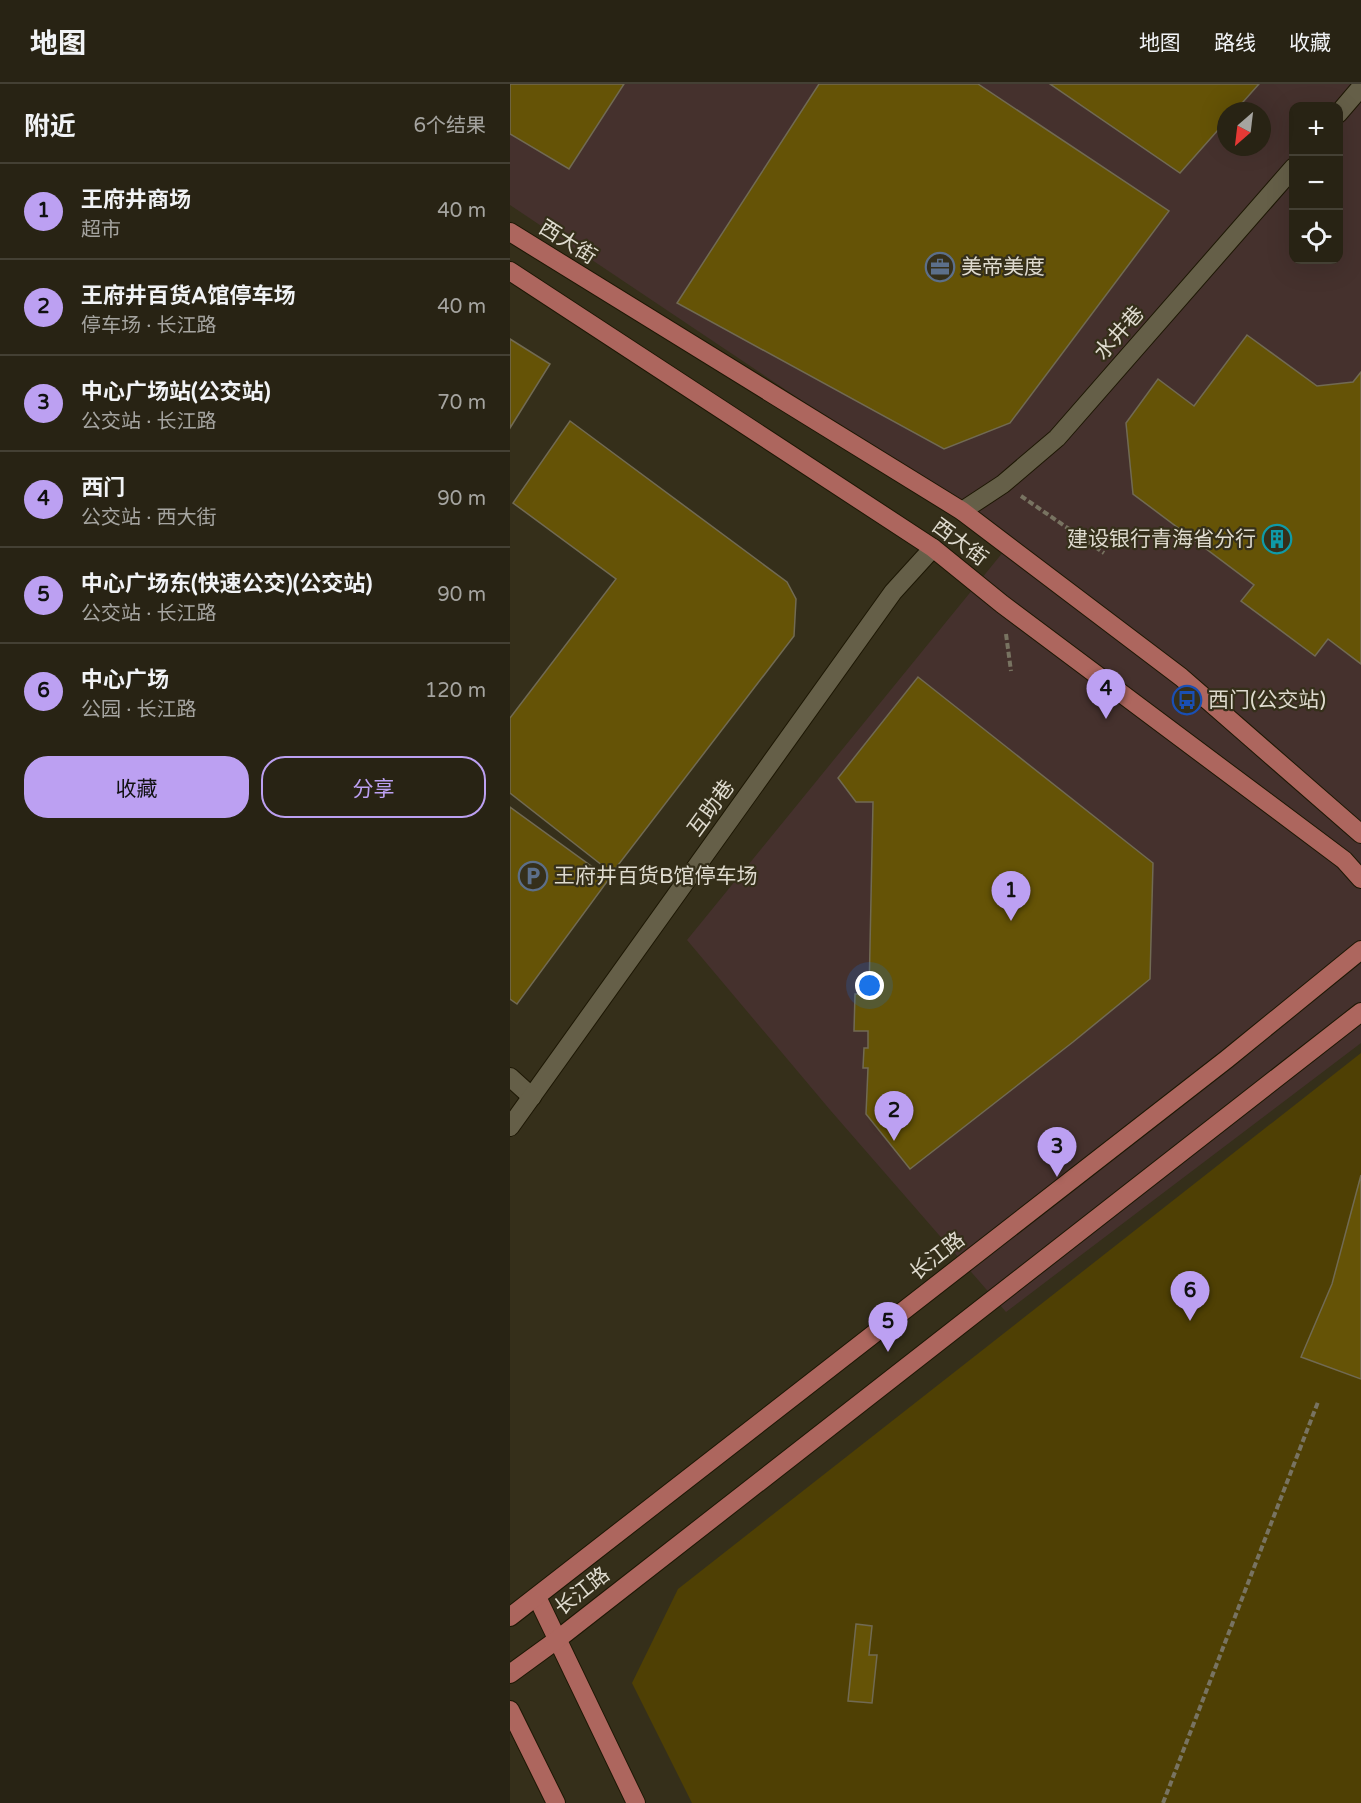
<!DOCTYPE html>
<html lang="zh">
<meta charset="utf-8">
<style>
body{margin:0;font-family:"Varela Round","Noto Sans SC",sans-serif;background:#302b1d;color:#f1f3f6}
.controls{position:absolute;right:18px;top:18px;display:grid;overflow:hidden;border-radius:12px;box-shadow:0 6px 24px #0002}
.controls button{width:54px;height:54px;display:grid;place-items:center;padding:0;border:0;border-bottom:2px solid #444034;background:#282314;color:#f1f3f6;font:30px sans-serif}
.compass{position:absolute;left:707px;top:18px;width:54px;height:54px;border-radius:50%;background:#282314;box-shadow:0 6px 24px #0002;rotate:208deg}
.you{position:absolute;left:360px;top:902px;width:21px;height:21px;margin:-15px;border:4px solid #fff;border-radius:50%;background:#1a73e8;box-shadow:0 0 0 9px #1a73e833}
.badge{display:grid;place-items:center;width:39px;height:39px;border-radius:50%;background:#bca0f2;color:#111;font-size:20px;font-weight:700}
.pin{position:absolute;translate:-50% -50px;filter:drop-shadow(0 2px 3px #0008)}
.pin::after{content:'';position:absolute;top:32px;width:21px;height:18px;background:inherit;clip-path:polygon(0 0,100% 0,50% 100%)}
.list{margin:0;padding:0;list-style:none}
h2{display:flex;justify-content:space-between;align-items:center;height:78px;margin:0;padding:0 24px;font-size:26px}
h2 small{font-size:20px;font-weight:400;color:#a5a4a0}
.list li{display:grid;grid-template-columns:39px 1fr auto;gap:18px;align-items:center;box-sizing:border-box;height:96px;padding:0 24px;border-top:2px solid #444034}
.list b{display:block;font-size:22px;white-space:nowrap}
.list p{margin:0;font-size:20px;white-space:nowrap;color:#a5a4a0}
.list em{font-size:20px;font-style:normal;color:#a5a4a0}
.actions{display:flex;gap:12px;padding:18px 24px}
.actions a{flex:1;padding:14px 0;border:2px solid #bca0f2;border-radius:24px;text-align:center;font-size:21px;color:#bca0f2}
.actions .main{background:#bca0f2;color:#111}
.icon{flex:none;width:33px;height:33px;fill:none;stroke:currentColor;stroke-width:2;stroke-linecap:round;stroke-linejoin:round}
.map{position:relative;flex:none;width:851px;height:1719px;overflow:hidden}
header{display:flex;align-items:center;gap:36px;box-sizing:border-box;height:84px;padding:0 30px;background:#282314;border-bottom:2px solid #444034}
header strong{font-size:28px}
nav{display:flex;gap:33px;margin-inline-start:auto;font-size:21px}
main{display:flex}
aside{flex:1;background:#282314}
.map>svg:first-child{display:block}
.commercial{fill:#45312d;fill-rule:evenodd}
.green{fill:#4f4004}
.building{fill:#655306;stroke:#716a53;stroke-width:1.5}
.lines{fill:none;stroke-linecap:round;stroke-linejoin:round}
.minor-casing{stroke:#1d1704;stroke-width:20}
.major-casing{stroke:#1d1704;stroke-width:20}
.path{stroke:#787361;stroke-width:4;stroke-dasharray:6 3;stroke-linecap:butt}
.minor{stroke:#655f48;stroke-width:18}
.major{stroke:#ad665e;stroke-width:18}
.labels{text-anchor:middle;stroke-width:4.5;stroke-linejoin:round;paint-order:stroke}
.street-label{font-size:21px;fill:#dedace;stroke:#352f1a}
.poi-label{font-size:21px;fill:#dedace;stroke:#352f1a;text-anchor:start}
</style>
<header>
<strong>地图</strong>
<nav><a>地图</a><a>路线</a><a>收藏</a></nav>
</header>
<main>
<aside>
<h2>附近<small>6个结果</small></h2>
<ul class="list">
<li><span class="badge">1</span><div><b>王府井商场</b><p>超市</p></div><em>40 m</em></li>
<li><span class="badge">2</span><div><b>王府井百货A馆停车场</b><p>停车场 · 长江路</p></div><em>40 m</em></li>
<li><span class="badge">3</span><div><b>中心广场站(公交站)</b><p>公交站 · 长江路</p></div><em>70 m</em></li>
<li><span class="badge">4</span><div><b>西门</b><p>公交站 · 西大街</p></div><em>90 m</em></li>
<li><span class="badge">5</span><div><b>中心广场东(快速公交)(公交站)</b><p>公交站 · 长江路</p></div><em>90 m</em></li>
<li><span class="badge">6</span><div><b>中心广场</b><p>公园 · 长江路</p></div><em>120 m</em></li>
</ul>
<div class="actions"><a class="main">收藏</a><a>分享</a></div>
</aside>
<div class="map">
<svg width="851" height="1719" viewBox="0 0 851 1719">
<rect width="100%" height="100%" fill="#352f1a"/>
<path class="commercial" d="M 0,0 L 851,0 L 851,959 L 496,1228 L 321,1027 L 177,856 L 498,462 L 428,408 L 0,121 ZM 784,22 L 828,22 L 828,176 L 784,176 ZM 716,27 L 752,27 L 752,63 L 716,63 Z"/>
<polygon class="green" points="851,969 851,1719 182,1719 122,1599 168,1505"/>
<g class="building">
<polygon points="0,0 114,0 59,85 0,50"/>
<polygon points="309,0 468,0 659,127 500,339 434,365 167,219"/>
<polygon points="540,0 749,0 725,27 716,27 716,37 670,89"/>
<polygon points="737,251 807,302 843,298 851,288 851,580 818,555 805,572 731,517 744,501 623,410 616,339 648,295 684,322"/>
<polygon points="0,255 40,280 0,344"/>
<polygon points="60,337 277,498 286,515 284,552 102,789 0,709 0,634 106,495 3,419"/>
<polygon points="408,593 643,779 640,895 563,958 400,1085 356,1030 358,984 353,984 354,964 358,964 358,947 344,947 345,910 359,910 363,718 346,718 328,694"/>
<polygon points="0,723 99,795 7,920 0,915"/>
<polygon points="851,1091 851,1295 791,1273 822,1200"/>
<polygon points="346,1540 362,1542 359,1571 367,1571 362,1619 338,1617"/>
</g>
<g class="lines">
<g class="minor-casing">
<g id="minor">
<polyline points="828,30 851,3"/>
<polyline points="452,427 493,400 547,354 784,83"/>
<polyline points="0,993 22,1013"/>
<polyline points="0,1043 383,508 423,464"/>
</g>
</g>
<g class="major-casing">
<g id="major">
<polyline points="0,148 452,427 671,593 851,750"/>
<polyline points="0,187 423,464 492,520 834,776 851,795"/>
<polyline points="27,1513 126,1719"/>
<polyline points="0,1533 717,975 851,866"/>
<polyline points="0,1590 48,1555 851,928"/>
<polyline points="0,1626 46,1719"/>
</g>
</g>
<g class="path">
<polyline points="511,412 594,469"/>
<polyline points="496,550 501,587"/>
<polyline points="653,1719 808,1318"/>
</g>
<use href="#minor" class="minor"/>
<use href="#major" class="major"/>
</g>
<defs>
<g id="office-ring" transform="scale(1.5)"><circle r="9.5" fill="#352f1a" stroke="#5c6f8a" stroke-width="1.5"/><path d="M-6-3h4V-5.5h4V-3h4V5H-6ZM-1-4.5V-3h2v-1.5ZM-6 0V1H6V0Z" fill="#5c6f8a"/></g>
<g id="building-ring" transform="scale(1.5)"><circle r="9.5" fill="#352f1a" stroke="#0f9aa8" stroke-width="1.5"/><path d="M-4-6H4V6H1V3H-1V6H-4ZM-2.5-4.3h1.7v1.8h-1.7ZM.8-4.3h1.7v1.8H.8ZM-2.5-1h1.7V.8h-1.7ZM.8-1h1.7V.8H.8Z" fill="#0f9aa8"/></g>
<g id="bus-ring" transform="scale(1.5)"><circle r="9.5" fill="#352f1a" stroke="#1a4fb4" stroke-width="1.5"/><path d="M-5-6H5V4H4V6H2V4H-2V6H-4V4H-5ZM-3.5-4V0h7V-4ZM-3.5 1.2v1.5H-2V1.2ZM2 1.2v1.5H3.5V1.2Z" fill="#1a4fb4"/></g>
<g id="parking-ring" transform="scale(1.5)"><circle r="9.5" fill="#352f1a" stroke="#5c6f8a" stroke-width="1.5"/><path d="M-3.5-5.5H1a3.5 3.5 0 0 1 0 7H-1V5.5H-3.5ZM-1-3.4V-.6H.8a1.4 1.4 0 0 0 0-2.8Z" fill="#5c6f8a"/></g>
</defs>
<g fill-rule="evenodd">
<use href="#office-ring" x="430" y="183"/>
<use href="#building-ring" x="767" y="455"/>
<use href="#bus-ring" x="677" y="616"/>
<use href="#parking-ring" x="23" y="792"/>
</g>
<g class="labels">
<g class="street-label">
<text transform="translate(58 158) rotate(32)" y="7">西大街</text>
<text transform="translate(609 249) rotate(-49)" y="7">水井巷</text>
<text transform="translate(450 458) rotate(37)" y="7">西大街</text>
<text transform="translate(201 724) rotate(-54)" y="7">互助巷</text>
<text transform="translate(427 1172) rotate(-38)" y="7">长江路</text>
<text transform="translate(72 1507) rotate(-38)" y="7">长江路</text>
</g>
<g class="poi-label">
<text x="451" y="190">美帝美度</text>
<text x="746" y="462" text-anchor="end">建设银行青海省分行</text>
<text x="698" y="623">西门(公交站)</text>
<text x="44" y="799">王府井百货B馆停车场</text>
</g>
</g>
</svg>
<div class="controls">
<button>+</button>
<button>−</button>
<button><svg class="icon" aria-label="locate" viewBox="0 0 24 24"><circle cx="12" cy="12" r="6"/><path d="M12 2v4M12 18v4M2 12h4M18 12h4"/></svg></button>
</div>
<svg class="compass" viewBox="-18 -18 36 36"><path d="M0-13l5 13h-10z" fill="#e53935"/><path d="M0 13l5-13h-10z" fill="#a5a4a0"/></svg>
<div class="you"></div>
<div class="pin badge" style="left:501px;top:837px">1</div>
<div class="pin badge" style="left:384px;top:1057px">2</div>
<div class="pin badge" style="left:547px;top:1093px">3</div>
<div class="pin badge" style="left:596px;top:635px">4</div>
<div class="pin badge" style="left:378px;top:1268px">5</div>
<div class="pin badge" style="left:680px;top:1237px">6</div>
</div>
</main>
